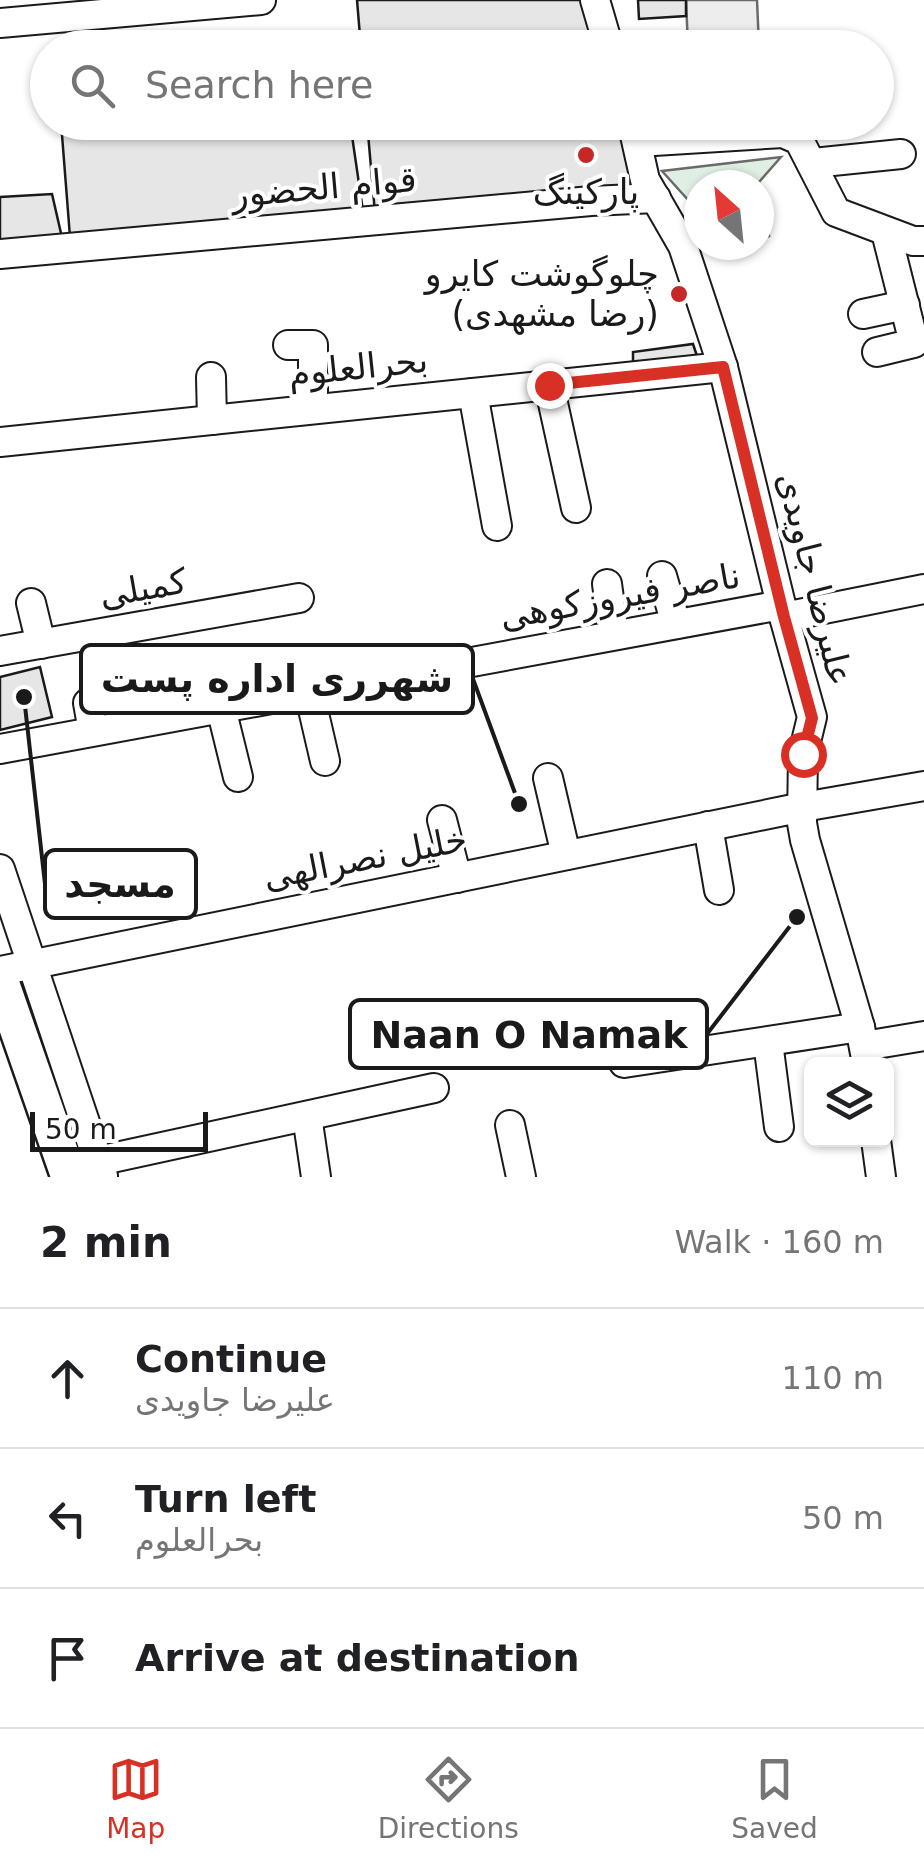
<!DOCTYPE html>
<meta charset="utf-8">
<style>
body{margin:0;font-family:"DejaVu Sans",Vazirmatn,sans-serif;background:#f6f6f6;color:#202124}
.controls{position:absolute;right:30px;bottom:30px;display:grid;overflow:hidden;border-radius:15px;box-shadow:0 2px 8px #0004}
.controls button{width:90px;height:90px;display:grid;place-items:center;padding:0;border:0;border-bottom:2px solid #e0e0e0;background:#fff;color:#202124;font:50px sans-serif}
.compass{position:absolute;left:684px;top:170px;width:90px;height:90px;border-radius:50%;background:#fff;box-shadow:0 2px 8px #0004;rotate:333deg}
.scale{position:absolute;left:30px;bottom:25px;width:178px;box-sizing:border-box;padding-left:10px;border:5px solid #1a1a1a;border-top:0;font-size:28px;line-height:35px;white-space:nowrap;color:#1a1a1a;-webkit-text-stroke:8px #fff;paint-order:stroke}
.stop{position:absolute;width:30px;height:30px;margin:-22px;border:8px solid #d93025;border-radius:50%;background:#fff}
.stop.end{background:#d93025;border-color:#fff;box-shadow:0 2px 10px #0008}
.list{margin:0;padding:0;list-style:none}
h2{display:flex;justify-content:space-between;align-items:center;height:130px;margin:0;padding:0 40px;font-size:42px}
h2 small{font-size:32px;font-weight:400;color:#757577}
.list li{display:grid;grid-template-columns:65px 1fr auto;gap:30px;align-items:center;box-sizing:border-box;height:140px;padding:0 40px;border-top:2px solid #e0e0e0}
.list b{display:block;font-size:38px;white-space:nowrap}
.list p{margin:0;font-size:32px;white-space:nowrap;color:#757577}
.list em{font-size:32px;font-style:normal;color:#757577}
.icon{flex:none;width:55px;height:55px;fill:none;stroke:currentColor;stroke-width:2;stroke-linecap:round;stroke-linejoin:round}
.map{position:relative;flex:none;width:924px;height:1177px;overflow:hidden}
.search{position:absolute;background:#fff;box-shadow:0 2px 8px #0004;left:30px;right:30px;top:30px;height:110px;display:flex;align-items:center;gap:25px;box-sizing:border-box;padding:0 35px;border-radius:55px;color:#757577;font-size:38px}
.sheet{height:550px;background:#fff}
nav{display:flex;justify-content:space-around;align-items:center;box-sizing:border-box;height:140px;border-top:2px solid #e0e0e0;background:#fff;font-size:28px;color:#757577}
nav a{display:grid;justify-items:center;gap:5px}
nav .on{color:#d93025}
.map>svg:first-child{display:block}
.green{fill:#e0efe3;stroke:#6a6a6a;stroke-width:2.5}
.parking{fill:#ededed;stroke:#6a6a6a;stroke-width:2.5}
.building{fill:#e6e6e6;stroke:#1a1a1a;stroke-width:2.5}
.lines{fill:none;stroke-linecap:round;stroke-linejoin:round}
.minor-casing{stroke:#1a1a1a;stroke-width:32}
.major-casing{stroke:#1a1a1a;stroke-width:40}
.minor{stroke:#fff;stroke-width:28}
.major{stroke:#fff;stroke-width:35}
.route{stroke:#d93025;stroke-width:12}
.poi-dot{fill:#c62828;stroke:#fff;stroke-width:4}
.labels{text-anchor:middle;stroke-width:8;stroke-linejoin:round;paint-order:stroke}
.street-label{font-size:35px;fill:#1a1a1a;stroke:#fff}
.poi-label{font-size:35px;fill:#1a1a1a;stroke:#fff}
.leader{fill:none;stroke:#1a1a1a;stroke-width:4}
.callout-dot{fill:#1a1a1a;stroke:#fff;stroke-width:4}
.callout{fill:#fff;stroke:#1a1a1a;stroke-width:4}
.callout-label{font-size:38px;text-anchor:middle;font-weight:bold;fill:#1a1a1a}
</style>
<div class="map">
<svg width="924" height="1177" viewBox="0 0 924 1177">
<rect width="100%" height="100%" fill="#fff"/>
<polygon class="green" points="781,157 759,182 769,236 759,239 759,185 699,185 699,212 662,171"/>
<polygon class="parking" points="686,0 757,0 759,47 688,47"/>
<g class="building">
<polygon points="357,0 608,0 614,48 361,48"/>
<polygon points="638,0 686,0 686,16 639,19"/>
<polygon points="61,122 350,122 363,211 70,237"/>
<polygon points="367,122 623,122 632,192 375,213"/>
<polygon points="52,194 63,242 0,249 0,197"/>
<polygon points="693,344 699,362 691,382 633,391 633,352"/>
<polygon points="40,667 52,717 0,730 0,677"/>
</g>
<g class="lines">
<g class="minor-casing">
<g id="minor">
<polyline points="595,0 609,48"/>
<polyline points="0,23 261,0"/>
<polyline points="632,122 645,180 683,246 723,367 784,617 812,717 803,754 802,823 805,840 860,1027 867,1064"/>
<polyline points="638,142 783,133 799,140 836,212 913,241 924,241"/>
<polyline points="813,163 901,154"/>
<polyline points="0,254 591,201 656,198"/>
<polyline points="863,314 905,305"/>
<polyline points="288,345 313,345 313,409"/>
<polyline points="877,352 914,343 886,232"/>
<polyline points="211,377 212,420"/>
<polyline points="549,385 576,508"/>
<polyline points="473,393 497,526"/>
<polyline points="0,442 723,367"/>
<polyline points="662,576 676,624"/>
<polyline points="607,584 614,635"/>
<polyline points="31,603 41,644"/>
<polyline points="784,617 924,589"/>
<polyline points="0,651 299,598"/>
<polyline points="309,692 325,761"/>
<polyline points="88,703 93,731"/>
<polyline points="221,708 238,777"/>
<polyline points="0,749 781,605"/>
<polyline points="548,778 566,855"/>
<polyline points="442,820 457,878"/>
<polyline points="708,826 719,890"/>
<polyline points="0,869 103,1176"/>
<polyline points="0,971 803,807 924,786"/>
<polyline points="768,1042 779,1127"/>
<polyline points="864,1046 924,1036"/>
<polyline points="624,1063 860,1027"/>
<polyline points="307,1116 316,1177"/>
<polyline points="510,1125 521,1177"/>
<polyline points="876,1140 881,1177"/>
<polyline points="66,1168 434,1088"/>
</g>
</g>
<g class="major-casing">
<polyline id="major" points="0,979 69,1177"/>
</g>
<use href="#minor" class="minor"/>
<use href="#major" class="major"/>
</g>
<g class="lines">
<polyline class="route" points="549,385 723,367 784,617 812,718 803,754"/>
</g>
<g class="poi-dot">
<circle cx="586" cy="155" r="10"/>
<circle cx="679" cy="294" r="10"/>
</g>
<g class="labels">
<g class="street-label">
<text transform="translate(324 187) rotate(-5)" y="12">قوام الحضور</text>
<text transform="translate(358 367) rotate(-6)" y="12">بحرالعلوم</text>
<text transform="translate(815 579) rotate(76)" y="12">علیرضا جاویدی</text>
<text transform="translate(143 588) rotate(-10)" y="12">کمیلی</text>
<text transform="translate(620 596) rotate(-10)" y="12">ناصر فیروزکوهی</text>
<text transform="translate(365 858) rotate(-11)" y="12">خلیل نصرالهی</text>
</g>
<g class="poi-label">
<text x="586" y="204">پارکینگ</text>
<text x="659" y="286" text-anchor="end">چلوگوشت کایرو<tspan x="659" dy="40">(رضا مشهدی)</tspan></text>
</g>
</g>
<path class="leader" d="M519 804L473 679M24 697L45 884M797 917L707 1034"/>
<g class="callout-dot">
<circle cx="519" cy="804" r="10"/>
<circle cx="24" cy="697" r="10"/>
<circle cx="797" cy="917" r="10"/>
</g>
<g class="callout">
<rect x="81" y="645" width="392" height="68" rx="10"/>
<rect x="45" y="850" width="151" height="68" rx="10"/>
<rect x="350" y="1000" width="357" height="68" rx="10"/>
</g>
<g class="callout-label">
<text x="277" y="692">شهرری اداره پست</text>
<text x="120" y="897">مسجد</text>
<text x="529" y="1048">Naan O Namak</text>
</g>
</svg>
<div class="controls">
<button><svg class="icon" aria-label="layers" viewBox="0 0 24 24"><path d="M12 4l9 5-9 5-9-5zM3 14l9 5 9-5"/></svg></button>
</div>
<svg class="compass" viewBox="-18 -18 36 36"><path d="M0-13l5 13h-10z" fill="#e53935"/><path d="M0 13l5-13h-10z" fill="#757577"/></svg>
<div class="scale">50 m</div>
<div class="stop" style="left:803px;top:754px"></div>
<div class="stop end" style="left:549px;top:385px"></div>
<div class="search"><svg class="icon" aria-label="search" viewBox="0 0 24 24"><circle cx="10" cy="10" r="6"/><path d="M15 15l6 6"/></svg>Search here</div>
</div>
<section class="sheet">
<h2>2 min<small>Walk · 160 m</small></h2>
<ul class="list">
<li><svg class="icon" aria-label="ahead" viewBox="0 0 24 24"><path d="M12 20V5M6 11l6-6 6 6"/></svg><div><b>Continue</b><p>علیرضا جاویدی</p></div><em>110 m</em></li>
<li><svg class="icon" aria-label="left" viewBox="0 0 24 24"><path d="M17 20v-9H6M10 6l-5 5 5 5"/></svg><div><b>Turn left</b><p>بحرالعلوم</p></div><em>50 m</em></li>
<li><svg class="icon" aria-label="arrive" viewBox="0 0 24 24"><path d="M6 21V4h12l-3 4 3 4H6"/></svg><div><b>Arrive at destination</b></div></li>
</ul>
</section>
<nav>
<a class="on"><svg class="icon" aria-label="map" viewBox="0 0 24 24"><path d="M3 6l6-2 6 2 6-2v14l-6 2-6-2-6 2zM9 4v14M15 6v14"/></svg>Map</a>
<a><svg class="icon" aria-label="directions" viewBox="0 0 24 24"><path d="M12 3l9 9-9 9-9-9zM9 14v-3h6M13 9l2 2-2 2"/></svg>Directions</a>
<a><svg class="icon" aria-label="saved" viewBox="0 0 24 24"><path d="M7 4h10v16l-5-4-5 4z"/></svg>Saved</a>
</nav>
